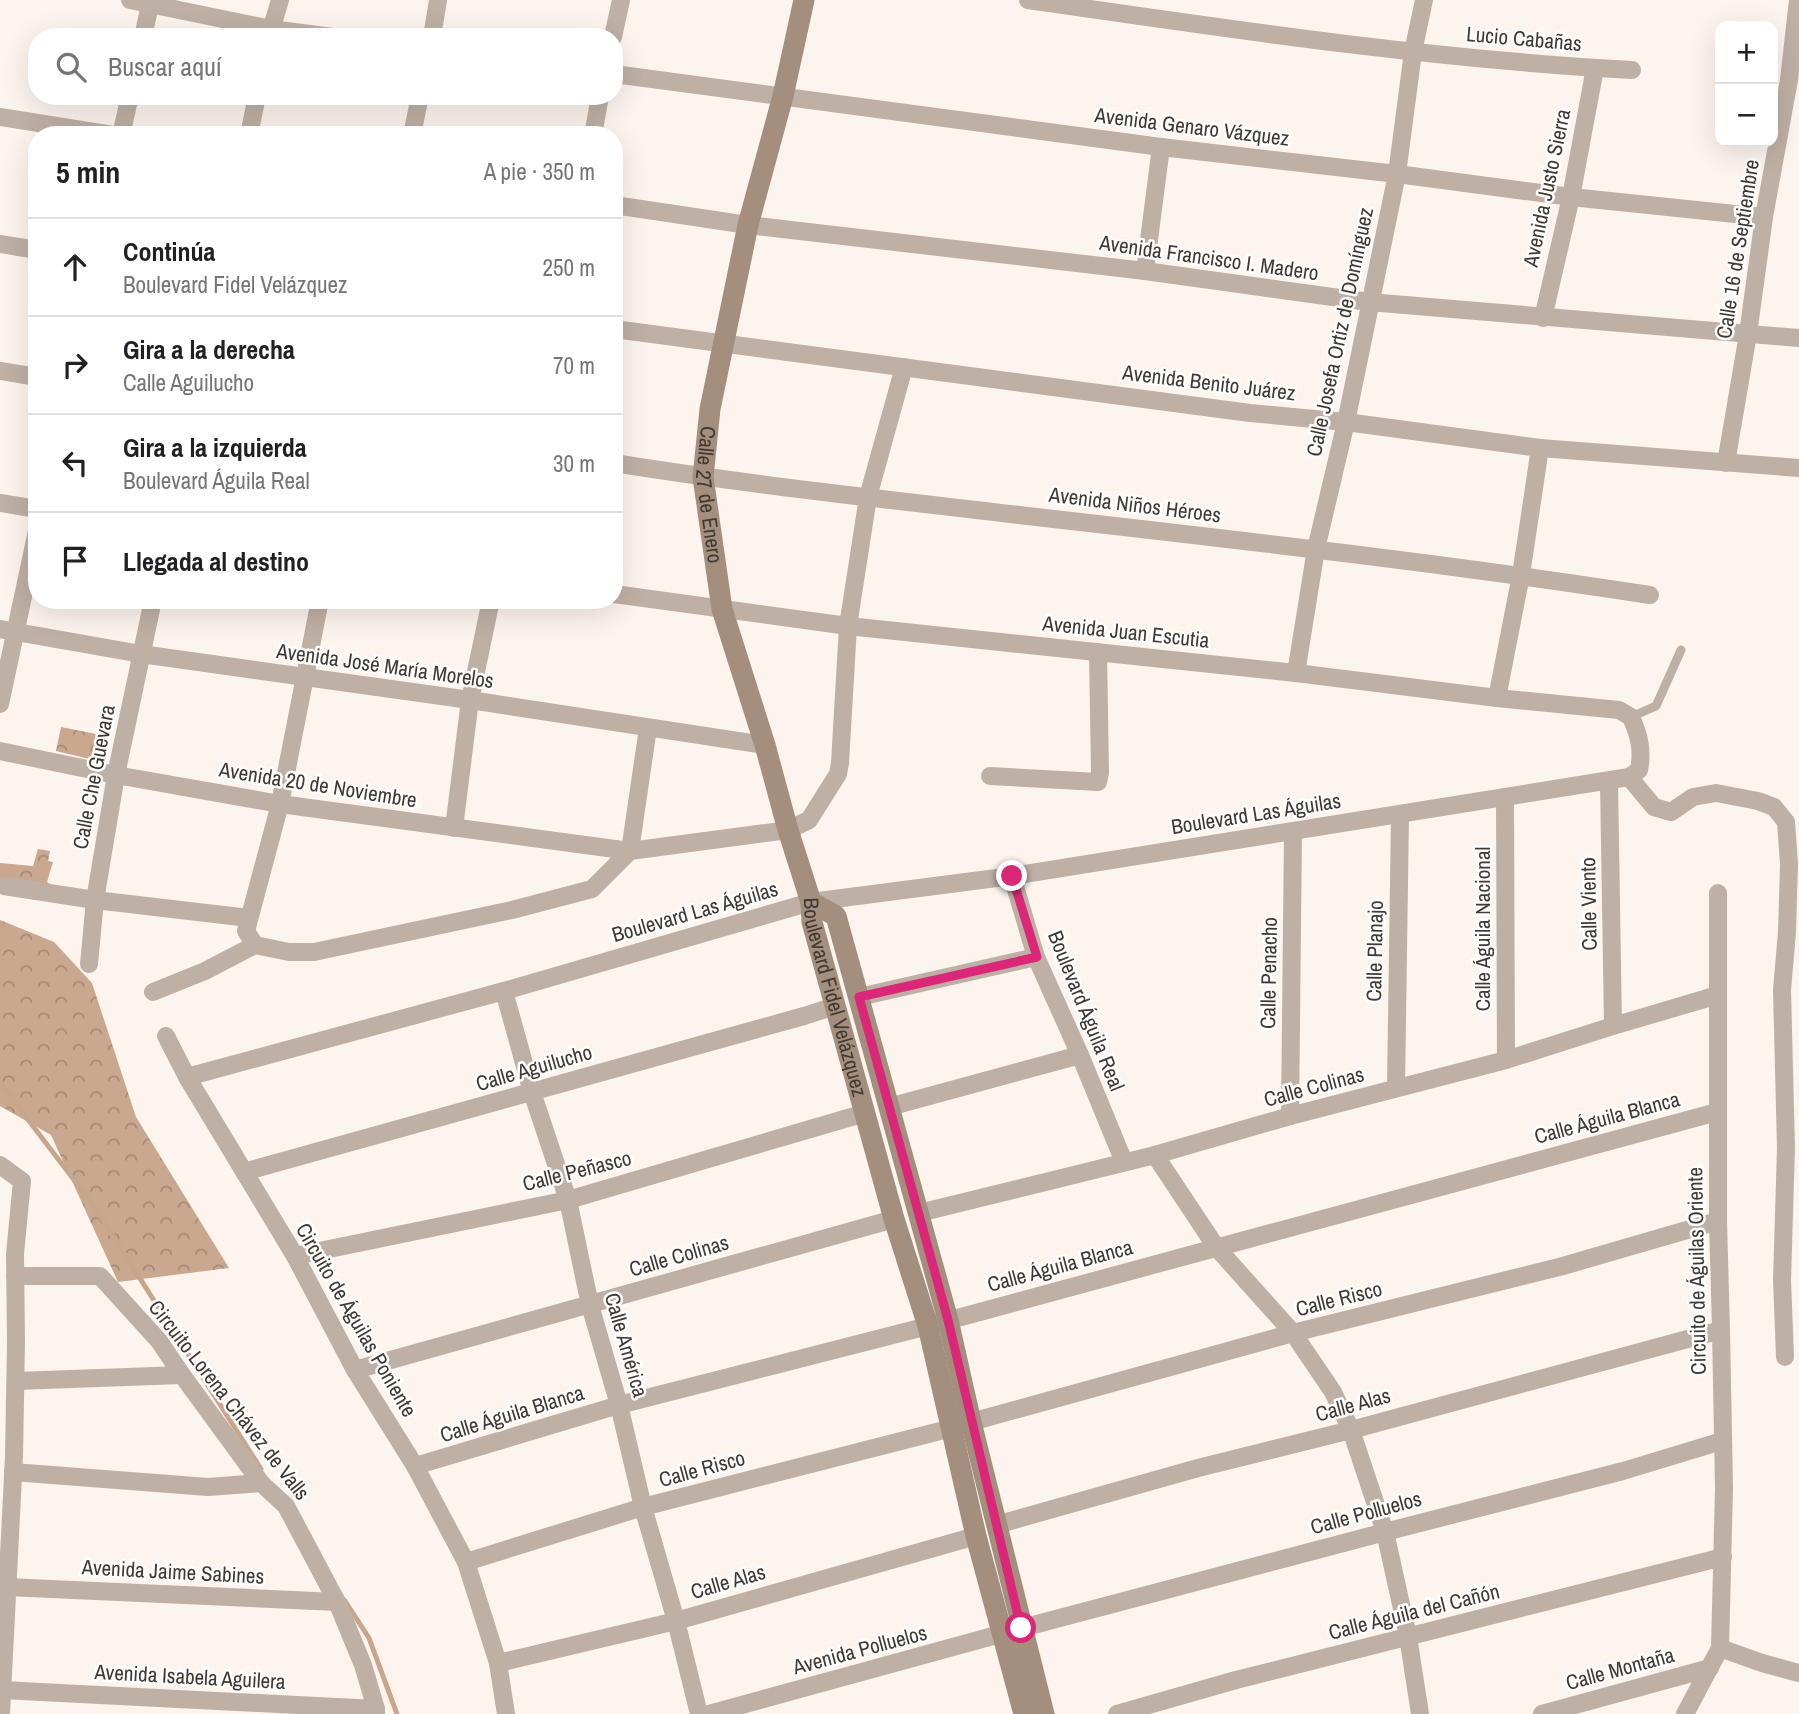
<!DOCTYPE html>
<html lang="es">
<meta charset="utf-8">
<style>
body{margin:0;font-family:"Archivo Narrow",sans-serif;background:#f6f6f6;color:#202124}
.controls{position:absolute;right:21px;top:21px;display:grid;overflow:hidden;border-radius:14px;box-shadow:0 7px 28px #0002}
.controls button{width:63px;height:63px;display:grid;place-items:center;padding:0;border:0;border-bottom:2px solid #e0e0e0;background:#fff;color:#202124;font:35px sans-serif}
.stop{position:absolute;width:21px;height:21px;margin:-16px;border:5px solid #db2777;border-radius:50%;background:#fff}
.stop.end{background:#db2777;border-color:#fff;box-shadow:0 2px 7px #0008}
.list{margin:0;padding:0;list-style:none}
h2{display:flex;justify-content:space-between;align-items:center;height:91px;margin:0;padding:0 28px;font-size:30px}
h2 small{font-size:23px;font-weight:400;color:#757577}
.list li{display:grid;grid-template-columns:46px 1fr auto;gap:21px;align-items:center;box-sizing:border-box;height:98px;padding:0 28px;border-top:2px solid #e0e0e0}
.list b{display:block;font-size:26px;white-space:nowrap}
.list p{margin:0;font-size:23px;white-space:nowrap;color:#757577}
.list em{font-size:23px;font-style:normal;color:#757577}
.icon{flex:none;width:38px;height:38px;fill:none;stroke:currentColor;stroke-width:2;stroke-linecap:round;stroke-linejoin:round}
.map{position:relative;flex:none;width:1799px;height:1714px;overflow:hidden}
.search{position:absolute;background:#fff;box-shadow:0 7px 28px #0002;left:28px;top:28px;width:595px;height:77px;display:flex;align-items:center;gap:18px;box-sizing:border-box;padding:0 24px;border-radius:28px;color:#757577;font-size:26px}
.panel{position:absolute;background:#fff;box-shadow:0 7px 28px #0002;left:28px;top:126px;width:595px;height:483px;border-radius:28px}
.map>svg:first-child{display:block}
.forest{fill:url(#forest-crowns)}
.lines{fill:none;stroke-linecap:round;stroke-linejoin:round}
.stream{stroke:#c8a68e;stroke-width:5}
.lane{stroke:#bfb0a5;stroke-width:9}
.street{stroke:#bfb0a5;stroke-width:18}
.secondary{stroke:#a48e7e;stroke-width:21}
.route{stroke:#db2777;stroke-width:9}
.labels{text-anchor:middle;stroke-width:5;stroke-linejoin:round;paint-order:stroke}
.street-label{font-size:21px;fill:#403832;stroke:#fff}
</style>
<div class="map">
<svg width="1799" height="1714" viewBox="0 0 1799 1714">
<defs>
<pattern id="forest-crowns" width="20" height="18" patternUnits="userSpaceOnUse" patternTransform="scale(1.75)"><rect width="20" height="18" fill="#c9a88f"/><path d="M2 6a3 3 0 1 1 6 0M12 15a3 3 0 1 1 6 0" fill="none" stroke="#a58a75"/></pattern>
</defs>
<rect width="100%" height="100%" fill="#fdf4ee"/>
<g class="forest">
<polygon points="61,727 106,736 102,762 56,751"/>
<polygon points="38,849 50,851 48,861 53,862 47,882 62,892 0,885 0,863 33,866"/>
<polygon points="0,920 54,942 92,983 136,1117 229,1268 118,1282 51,1135 0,1106"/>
</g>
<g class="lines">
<g class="stream">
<polyline points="0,1083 94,1206 261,1469"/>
<polyline points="345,1601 369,1638 397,1714"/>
</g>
<polyline class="lane" points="1631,717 1656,706 1681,650"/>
<g class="street">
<polyline points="130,0 271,29 333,37"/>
<path d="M 1028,0 C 1229,29 1429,59 1632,70"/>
<polyline points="143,37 151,0"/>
<polyline points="269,37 280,0"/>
<polyline points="432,37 438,0"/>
<polyline points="613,37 621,0"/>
<polyline points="614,74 1161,147 1397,174 1571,197 1764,217"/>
<polyline points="0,117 113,135"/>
<polyline points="121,135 130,96"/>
<polyline points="249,135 257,96"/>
<polyline points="412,135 420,96"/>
<polyline points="593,135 600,96"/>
<polyline points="614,205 748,225 1145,271 1369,302 1799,338"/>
<polyline points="0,244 37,250"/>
<polyline points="1145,271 1161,147"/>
<polyline points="1543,318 1571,197 1595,68"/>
<polyline points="614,329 1250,413 1346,422 1540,448 1799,468"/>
<polyline points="0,371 37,377"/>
<path d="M 614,463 C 757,486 901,501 1045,518 C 1247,541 1449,564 1650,595"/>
<polyline points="1726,463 1748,334 1764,217 1789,80 1798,0"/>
<polyline points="0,503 37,509"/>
<polyline points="320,600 280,804 246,931 255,945 289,952 314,952 512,910 592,889 630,851 648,728"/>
<polyline points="0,629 141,654 470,700 765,745"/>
<polyline points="1296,673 1316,549 1346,422 1397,174 1413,52 1424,0"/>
<polyline points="1497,698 1521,575 1540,448"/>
<polyline points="0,704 37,531"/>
<polyline points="0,751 116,775 280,804 630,851 788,830 809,820 838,774 840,763 848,626 868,497 904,367"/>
<polyline points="990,776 1098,782 1100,773 1098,652"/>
<polyline points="1629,777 1654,807 1671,812 1693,797 1716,793 1758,801 1774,807 1786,822 1789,864 1787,932 1782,990 1786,1148 1782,1280 1785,1357"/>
<polyline points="1609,781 1613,1026"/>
<polyline points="1505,797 1506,1060"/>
<polyline points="454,828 470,700 491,600"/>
<polyline points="1012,876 1036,957 1080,1055 1124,1162"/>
<polyline points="4,886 95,900 249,918"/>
<polyline points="89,964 95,900 116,775 153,600"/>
<polyline points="504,991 532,1092 568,1200 590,1305 619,1405 643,1507 676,1621 699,1714"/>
<polyline points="153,992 205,971 255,945"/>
<polyline points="859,997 1036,957"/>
<polyline points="166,1036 187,1077 295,1256 355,1370 415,1466 466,1562 498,1663 506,1714"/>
<path d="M 187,1077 L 504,991 L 811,902 L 1012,876 L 1629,777 L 1639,770 C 1643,750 1639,735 1631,717 L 1619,710 L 1497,698 L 1296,673 L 848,626 L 614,594"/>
<polyline points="1396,1088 1400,815"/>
<polyline points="889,1107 1080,1055"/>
<polyline points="1290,1116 1293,831"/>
<polyline points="1155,1155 1216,1247 1293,1333 1333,1392 1351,1430 1385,1532 1408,1636 1420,1714"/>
<polyline points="0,1165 22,1181 15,1254 16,1342 14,1456 1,1714"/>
<polyline points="244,1172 804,1016 835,1006"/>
<polyline points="919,1213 1155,1155 1290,1116 1506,1060 1613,1026 1718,995"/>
<polyline points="295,1256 568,1200 865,1113"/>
<polyline points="15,1276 100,1276 159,1341 182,1375 261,1483 286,1506 337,1602 363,1665 376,1709 376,1714"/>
<polyline points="355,1370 894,1219"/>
<polyline points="16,1381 182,1375"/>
<polyline points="971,1422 1293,1333 1563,1266 1718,1221"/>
<polyline points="415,1466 619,1405 928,1326 1717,1112"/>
<polyline points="13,1472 208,1487 261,1483"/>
<polyline points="996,1525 1198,1468 1351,1430 1721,1330"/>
<polyline points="466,1562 643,1507 952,1428"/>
<polyline points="7,1587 337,1602"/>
<polyline points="1720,1648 1762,1663 1799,1673"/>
<polyline points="498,1663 676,1621 976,1536"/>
<polyline points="2,1690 376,1709"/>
<polyline points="709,1714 1022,1628 1385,1532 1623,1471 1722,1441"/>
<polyline points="1117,1714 1236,1680 1723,1557"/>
<polyline points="1542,1714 1710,1668"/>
<polyline points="1685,1714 1720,1648 1724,1488 1721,1330 1718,1221 1718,893"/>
</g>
<g class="secondary">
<path id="s1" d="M 804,0 L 783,96 L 748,225 L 710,409 L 703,477 L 722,609 L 765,745 L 788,830 L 811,902 L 812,922 L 894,1219 L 928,1326 L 976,1536 L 1024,1714"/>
<polyline points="811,902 836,916 948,1320 971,1422 1044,1714"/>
</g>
</g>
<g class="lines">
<polyline class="route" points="1012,876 1037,957 859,997 948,1320 1021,1628"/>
</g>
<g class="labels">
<g class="street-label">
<text transform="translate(1524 39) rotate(5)" y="7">Lucio Cabañas</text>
<text transform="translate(1192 127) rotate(7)" y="7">Avenida Genaro Vázquez</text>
<text transform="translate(1547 188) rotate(-78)" y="7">Avenida Justo Sierra</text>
<text transform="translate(1738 249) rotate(-81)" y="7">Calle 16 de Septiembre</text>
<text transform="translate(1209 258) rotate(8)" y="7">Avenida Francisco I. Madero</text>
<text transform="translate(1340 332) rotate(-78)" y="7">Calle Josefa Ortiz de Domínguez</text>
<text transform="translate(1209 383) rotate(7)" y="7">Avenida Benito Juárez</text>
<text dy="7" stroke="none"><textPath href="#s1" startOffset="506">Calle 27 de Enero</textPath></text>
<text transform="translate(1135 505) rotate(7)" y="7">Avenida Niños Héroes</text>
<text transform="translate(1126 632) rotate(6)" y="7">Avenida Juan Escutia</text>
<text transform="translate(385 666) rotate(8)" y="7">Avenida José María Morelos</text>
<text transform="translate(94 777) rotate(-79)" y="7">Calle Che Guevara</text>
<text transform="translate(318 785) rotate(9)" y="7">Avenida 20 de Noviembre</text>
<text transform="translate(1256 814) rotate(-9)" y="7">Boulevard Las Águilas</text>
<text transform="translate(1589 904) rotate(-91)" y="7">Calle Viento</text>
<text transform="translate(695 912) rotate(-16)" y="7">Boulevard Las Águilas</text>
<text transform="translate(1483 929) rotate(-90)" y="7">Calle Águila Nacional</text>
<text transform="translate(1375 951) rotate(-89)" y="7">Calle Planajo</text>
<text transform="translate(1269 973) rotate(-89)" y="7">Calle Penacho</text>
<text dy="7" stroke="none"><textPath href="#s1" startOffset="1026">Boulevard Fidel Velázquez</textPath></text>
<text transform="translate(1086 1011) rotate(68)" y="7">Boulevard Águila Real</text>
<text transform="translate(534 1068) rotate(-16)" y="7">Calle Aguilucho</text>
<text transform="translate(1314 1087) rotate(-15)" y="7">Calle Colinas</text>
<text transform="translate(1607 1118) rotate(-15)" y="7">Calle Águila Blanca</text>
<text transform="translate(577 1171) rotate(-14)" y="7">Calle Peñasco</text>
<text transform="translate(679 1256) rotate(-16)" y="7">Calle Colinas</text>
<text transform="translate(1060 1266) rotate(-15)" y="7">Calle Águila Blanca</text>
<text transform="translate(1697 1271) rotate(-91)" y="7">Circuito de Águilas Oriente</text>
<text transform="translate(1339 1299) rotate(-14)" y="7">Calle Risco</text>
<text transform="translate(356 1320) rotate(60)" y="7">Circuito de Águilas Poniente</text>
<text transform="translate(626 1345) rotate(74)" y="7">Calle América</text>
<text transform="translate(229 1400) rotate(52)" y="7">Circuito Lorena Chávez de Valls</text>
<text transform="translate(1353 1405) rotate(-15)" y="7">Calle Alas</text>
<text transform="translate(512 1414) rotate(-17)" y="7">Calle Águila Blanca</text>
<text transform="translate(702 1469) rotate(-15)" y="7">Calle Risco</text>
<text transform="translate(1366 1513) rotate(-15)" y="7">Calle Polluelos</text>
<text transform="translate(173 1572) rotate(3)" y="7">Avenida Jaime Sabines</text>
<text transform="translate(728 1582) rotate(-16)" y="7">Calle Alas</text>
<text transform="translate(1414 1612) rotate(-14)" y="7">Calle Águila del Cañón</text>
<text transform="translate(860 1650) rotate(-15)" y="7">Avenida Polluelos</text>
<text transform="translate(1620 1669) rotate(-15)" y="7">Calle Montaña</text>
<text transform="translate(190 1677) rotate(3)" y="7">Avenida Isabela Aguilera</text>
</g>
</g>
</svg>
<div class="controls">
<button>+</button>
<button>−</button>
</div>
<div class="stop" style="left:1021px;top:1628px"></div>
<div class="stop end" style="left:1012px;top:876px"></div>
<div class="search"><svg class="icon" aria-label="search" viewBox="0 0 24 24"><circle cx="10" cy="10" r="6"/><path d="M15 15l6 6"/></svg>Buscar aquí</div>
<section class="panel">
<h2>5 min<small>A pie · 350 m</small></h2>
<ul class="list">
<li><svg class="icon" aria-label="ahead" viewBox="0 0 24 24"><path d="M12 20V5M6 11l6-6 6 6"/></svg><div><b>Continúa</b><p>Boulevard Fidel Velázquez</p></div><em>250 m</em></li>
<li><svg class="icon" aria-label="right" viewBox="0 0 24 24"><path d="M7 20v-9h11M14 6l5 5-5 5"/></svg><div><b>Gira a la derecha</b><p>Calle Aguilucho</p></div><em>70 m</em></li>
<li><svg class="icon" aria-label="left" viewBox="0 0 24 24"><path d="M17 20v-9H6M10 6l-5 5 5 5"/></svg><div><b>Gira a la izquierda</b><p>Boulevard Águila Real</p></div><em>30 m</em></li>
<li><svg class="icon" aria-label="arrive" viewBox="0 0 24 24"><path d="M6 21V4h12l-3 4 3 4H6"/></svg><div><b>Llegada al destino</b></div></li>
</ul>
</section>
</div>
